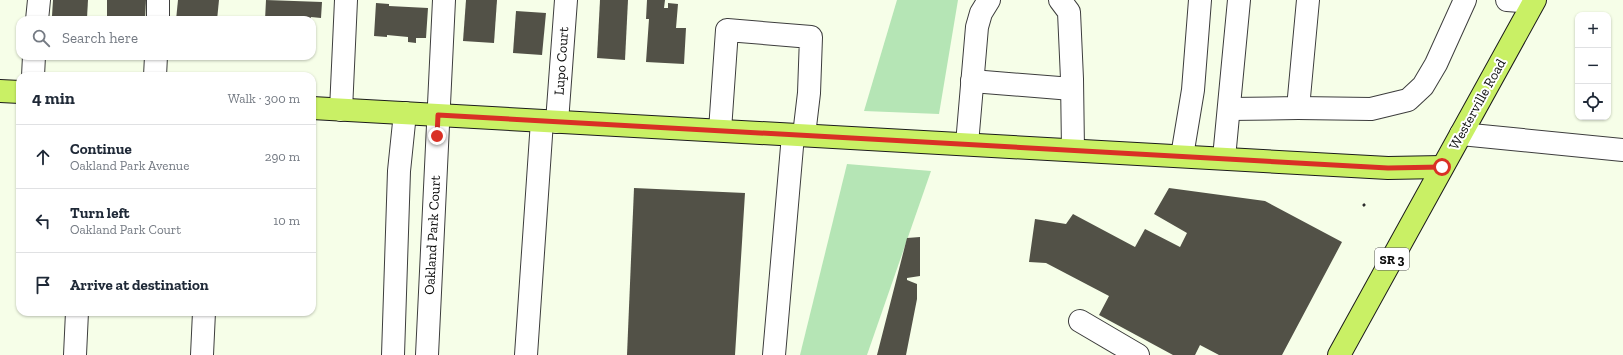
<!DOCTYPE html>
<meta charset="utf-8">
<style>
body{margin:0;font-family:"Zilla Slab",serif;background:#f2f2f3;color:#1f2937}
.controls{position:absolute;right:12px;top:12px;display:grid;overflow:hidden;border-radius:8px;box-shadow:0 1px 3px #0004}
.controls button{width:36px;height:36px;display:grid;place-items:center;padding:0;border:0;border-bottom:1px solid #e0e1e3;background:#fff;color:#1f2937;font:20px sans-serif}
.stop{position:absolute;width:12px;height:12px;margin:-9px;border:3px solid #d93025;border-radius:50%;background:#fff}
.stop.end{background:#d93025;border-color:#fff;box-shadow:0 1px 4px #0008}
.list{margin:0;padding:0;list-style:none}
h2{display:flex;justify-content:space-between;align-items:center;height:52px;margin:0;padding:0 16px;font-size:17px}
h2 small{font-size:13px;font-weight:400;color:#747a83}
.list li{display:grid;grid-template-columns:26px 1fr auto;gap:12px;align-items:center;box-sizing:border-box;height:64px;padding:0 16px;border-top:1px solid #e0e1e3}
.list b{display:block;font-size:15px;white-space:nowrap}
.list p{margin:0;font-size:13px;white-space:nowrap;color:#747a83}
.list em{font-size:13px;font-style:normal;color:#747a83}
.icon{flex:none;width:22px;height:22px;fill:none;stroke:currentColor;stroke-width:2;stroke-linecap:round;stroke-linejoin:round}
.map{position:relative;flex:none;width:1623px;height:355px;overflow:hidden}
.search{position:absolute;background:#fff;box-shadow:0 1px 3px #0004;left:16px;top:16px;width:300px;height:44px;display:flex;align-items:center;gap:10px;box-sizing:border-box;padding:0 14px;border-radius:12px;color:#747a83;font-size:15px}
.panel{position:absolute;background:#fff;box-shadow:0 1px 3px #0004;left:16px;top:72px;width:300px;height:244px;border-radius:12px}
.map>svg:first-child{display:block}
.green{fill:#b5e5b5}
.building{fill:#525147}
.lines{fill:none;stroke-linecap:round;stroke-linejoin:round}
.minor-casing{stroke:#3d3d3d;stroke-width:24}
.major-casing{stroke:#1b1b1b;stroke-width:24}
.path{stroke:#2c2c2c;stroke-width:2.5;stroke-dasharray:4 2;stroke-linecap:butt}
.minor{stroke:#fff;stroke-width:22}
.major{stroke:#c9f065;stroke-width:22}
.route{stroke:#d93025;stroke-width:5}
.labels{text-anchor:middle;stroke-width:4;stroke-linejoin:round;paint-order:stroke}
.shield{fill:#fff;stroke:#545454;stroke-width:1}
.shield-label{font-size:13px;font-weight:bold;fill:#0a0a0a}
.street-label{font-size:14px;fill:#0a0a0a;stroke:#fff}
</style>
<div class="map">
<svg width="1623" height="355" viewBox="0 0 1623 355">
<rect width="100%" height="100%" fill="#f6fee8"/>
<g class="green">
<polygon points="897,0 958,0 939,114 864,111"/>
<polygon points="847,164 931,171 867,355 800,355"/>
</g>
<g class="building">
<polygon points="53,0 88,0 87,18 52,16"/>
<polygon points="107,0 146,0 145,20 107,18"/>
<polygon points="178,0 219,0 217,20 176,20"/>
<polygon points="266,0 322,2 321,18 311,17 310,20 265,20"/>
<polygon points="466,0 497,0 494,43 463,41"/>
<polygon points="600,0 628,0 625,60 597,58"/>
<polygon points="647,0 665,0 664,8 668,8 668,3 678,4 676,28 686,28 684,64 646,62 649,19 646,19"/>
<polygon points="376,3 389,4 389,6 428,8 426,38 416,38 416,43 408,42 408,37 387,35 387,37 374,36"/>
<polygon points="516,11 546,13 542,55 513,53"/>
<polygon points="634,188 745,193 735,355 627,355"/>
<polygon points="1169,188 1265,201 1342,242 1282,355 1219,355 1200,345 1195,355 1173,355 1099,315 1109,296 1046,263 1029,262 1035,219 1066,224 1073,214 1135,247 1145,229 1180,247 1187,233 1154,214"/>
<polygon points="920,237 920,276 907,278 907,280 917,284 917,299 906,355 877,355 907,238"/>
</g>
<g class="lines">
<g class="minor-casing">
<g id="minor">
<polyline points="1060,0 1069,12 1072,79 1073,150"/>
<polyline points="1507,0 1533,2"/>
<polyline points="37,20 39,0"/>
<polyline points="158,20 158,0"/>
<polyline points="33,76 34,56"/>
<polyline points="155,76 156,56"/>
<polyline points="972,81 1072,89"/>
<polyline points="1298,108 1371,109 1408,100 1423,86 1436,64 1465,0"/>
<polyline points="1229,109 1298,108 1308,0"/>
<polyline points="341,110 346,0"/>
<polyline points="557,122 566,0"/>
<polyline points="720,130 727,30 811,37 809,93 804,135"/>
<polyline points="1461,134 1623,150"/>
<polyline points="967,144 977,27 981,13 989,0"/>
<polyline points="1182,156 1193,90 1200,0"/>
<polyline points="1224,158 1239,0"/>
<polyline points="1080,321 1138,355"/>
<polyline points="75,355 77,312"/>
<polyline points="202,355 204,312"/>
<polyline points="393,355 399,171 405,113"/>
<polyline points="427,355 444,0"/>
<polyline points="526,355 542,121"/>
<polyline points="774,355 793,135"/>
</g>
</g>
<g class="major-casing">
<g id="major">
<polyline points="0,91 20,92"/>
<polyline points="312,108 1388,168 1442,167"/>
<polyline points="1339,355 1535,0"/>
</g>
</g>
<polyline class="path" points="1363,206 1365,204"/>
<use href="#minor" class="minor"/>
<use href="#major" class="major"/>
</g>
<g class="lines">
<polyline class="route" points="437,136 438,115 1388,168 1442,167"/>
</g>
<g class="labels">
<rect class="shield" x="1375" y="248" width="34" height="22" rx="3"/>
<g class="shield-label">
<text x="1392" y="264">SR 3</text>
</g>
<g class="street-label">
<text transform="translate(561 61) rotate(-86)" y="5">Lupo Court</text>
<text transform="translate(1477 104) rotate(-61)" y="5">Westerville Road</text>
<text transform="translate(432 235) rotate(-87)" y="5">Oakland Park Court</text>
</g>
</g>
</svg>
<div class="controls">
<button>+</button>
<button>−</button>
<button><svg class="icon" aria-label="locate" viewBox="0 0 24 24"><circle cx="12" cy="12" r="6"/><path d="M12 2v4M12 18v4M2 12h4M18 12h4"/></svg></button>
</div>
<div class="stop" style="left:1442px;top:167px"></div>
<div class="stop end" style="left:437px;top:136px"></div>
<div class="search"><svg class="icon" aria-label="search" viewBox="0 0 24 24"><circle cx="10" cy="10" r="6"/><path d="M15 15l6 6"/></svg>Search here</div>
<section class="panel">
<h2>4 min<small>Walk · 300 m</small></h2>
<ul class="list">
<li><svg class="icon" aria-label="ahead" viewBox="0 0 24 24"><path d="M12 20V5M6 11l6-6 6 6"/></svg><div><b>Continue</b><p>Oakland Park Avenue</p></div><em>290 m</em></li>
<li><svg class="icon" aria-label="left" viewBox="0 0 24 24"><path d="M17 20v-9H6M10 6l-5 5 5 5"/></svg><div><b>Turn left</b><p>Oakland Park Court</p></div><em>10 m</em></li>
<li><svg class="icon" aria-label="arrive" viewBox="0 0 24 24"><path d="M6 21V4h12l-3 4 3 4H6"/></svg><div><b>Arrive at destination</b></div></li>
</ul>
</section>
</div>
